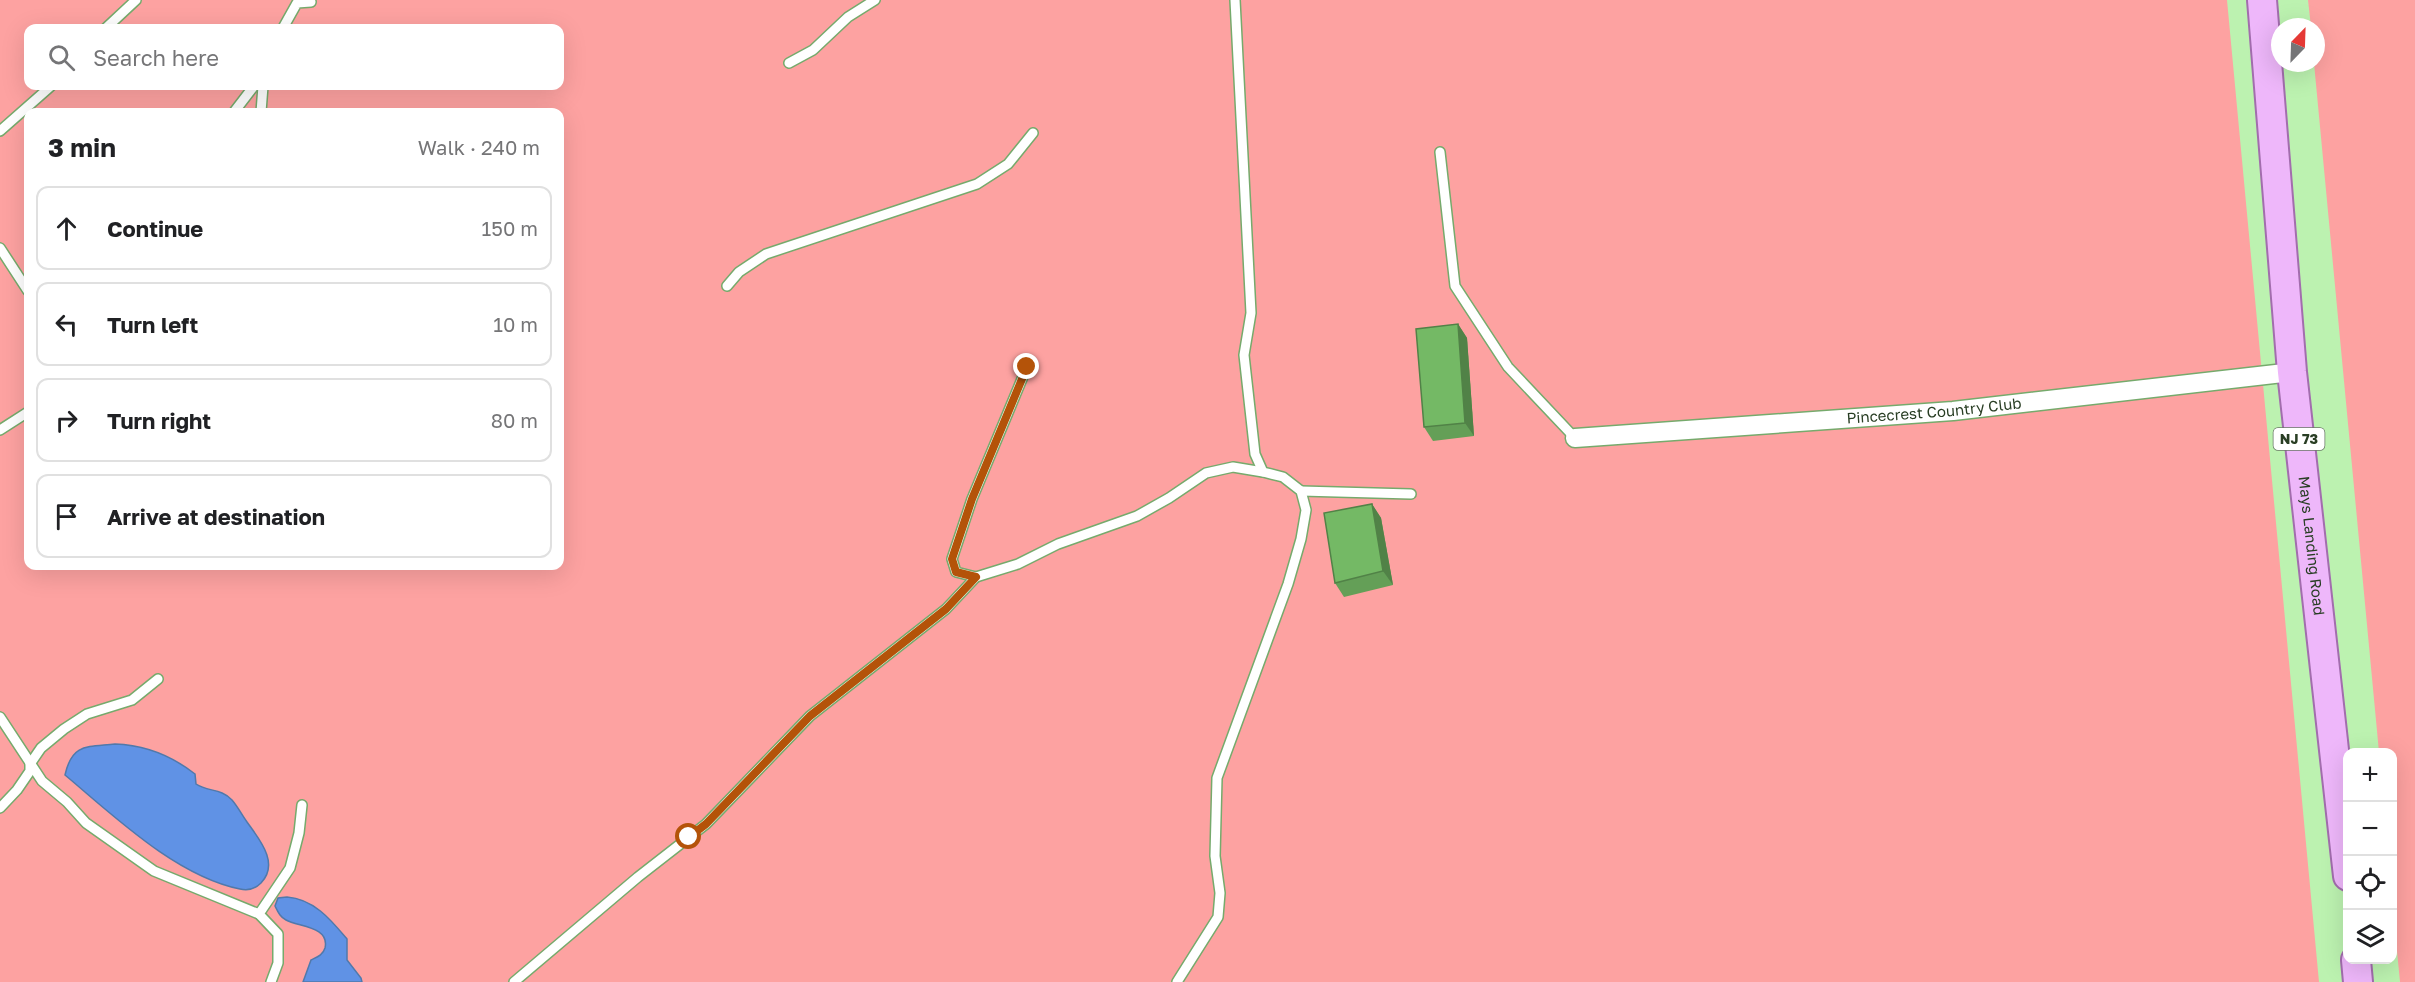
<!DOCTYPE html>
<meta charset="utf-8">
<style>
body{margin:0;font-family:"Golos Text",sans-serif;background:#f6f6f6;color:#202124}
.controls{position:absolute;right:18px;bottom:18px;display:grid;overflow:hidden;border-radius:12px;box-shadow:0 6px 24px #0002}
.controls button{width:54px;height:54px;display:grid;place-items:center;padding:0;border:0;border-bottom:2px solid #e0e0e0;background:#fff;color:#202124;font:30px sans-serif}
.compass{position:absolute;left:2271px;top:18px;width:54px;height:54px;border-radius:50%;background:#fff;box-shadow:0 6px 24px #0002;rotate:23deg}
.stop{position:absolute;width:18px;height:18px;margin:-14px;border:4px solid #b45309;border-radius:50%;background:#fff}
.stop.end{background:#b45309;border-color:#fff;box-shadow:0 2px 6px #0008}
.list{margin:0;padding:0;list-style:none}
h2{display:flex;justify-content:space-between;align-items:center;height:78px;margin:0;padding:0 24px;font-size:26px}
h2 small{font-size:20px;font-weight:400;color:#757577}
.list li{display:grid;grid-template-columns:39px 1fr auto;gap:18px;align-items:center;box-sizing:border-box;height:84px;margin:0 12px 12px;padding:0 12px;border:2px solid #e0e0e0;border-radius:12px}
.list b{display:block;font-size:22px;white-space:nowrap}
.list em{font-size:20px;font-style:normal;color:#757577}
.icon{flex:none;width:33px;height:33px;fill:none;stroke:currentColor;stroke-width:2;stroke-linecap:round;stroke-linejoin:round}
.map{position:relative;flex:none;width:2415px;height:982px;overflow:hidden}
.search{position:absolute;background:#fff;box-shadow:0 6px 24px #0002;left:24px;top:24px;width:540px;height:66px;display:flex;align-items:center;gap:15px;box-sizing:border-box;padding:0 21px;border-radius:12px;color:#757577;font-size:22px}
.panel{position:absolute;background:#fff;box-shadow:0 6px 24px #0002;left:24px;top:108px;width:540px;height:462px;border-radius:12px}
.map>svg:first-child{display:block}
.green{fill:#fda2a1;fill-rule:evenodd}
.water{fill:#6092e5;stroke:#5079ab;stroke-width:1.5}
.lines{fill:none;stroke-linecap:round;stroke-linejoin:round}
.lane-casing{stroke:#76aa6c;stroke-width:12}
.street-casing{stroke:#76aa6c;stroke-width:21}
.primary-casing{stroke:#a26dad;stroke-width:32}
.lane{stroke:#fff;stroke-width:9}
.street{stroke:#fff;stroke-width:18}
.primary{stroke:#eeb7fa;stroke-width:28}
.wall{fill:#649f57}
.shaded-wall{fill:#518247}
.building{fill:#74b965;stroke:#518247;stroke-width:1.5}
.route{stroke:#b45309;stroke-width:8}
.labels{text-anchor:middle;stroke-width:4.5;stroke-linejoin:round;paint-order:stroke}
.shield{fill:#fff;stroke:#697866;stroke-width:1.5}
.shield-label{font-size:14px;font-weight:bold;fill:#293e24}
.street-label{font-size:15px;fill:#293e24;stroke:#fff}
</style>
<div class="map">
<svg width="2415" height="982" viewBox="0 0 2415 982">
<rect width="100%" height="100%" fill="#bcf2b0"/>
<g class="green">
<path d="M 0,0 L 2227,0 L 2319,982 L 0,982 ZM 28,28 L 560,28 L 560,86 L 28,86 ZM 28,112 L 560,112 L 560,566 L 28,566 Z"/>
<polygon points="2308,0 2415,0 2415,982 2400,982 2392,899 2392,752 2379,752 2314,63 2316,63 2316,27 2311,27"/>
</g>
<g class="water">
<path d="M 115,744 C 145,745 172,756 195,774 L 196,784 C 208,792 221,788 232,800 C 238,807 242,815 247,822 C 259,839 280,863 261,883 C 255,889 248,891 240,889 C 176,876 114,816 65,775 C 72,743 87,747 115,744 Z"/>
<path d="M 287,897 C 314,899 331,920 347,939 L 347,960 L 361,978 L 362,982 L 303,982 L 311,960 C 317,957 323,955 325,948 C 330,926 298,927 286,920 C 280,917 278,912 275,906 L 278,898 Z"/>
</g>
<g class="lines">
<g class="lane-casing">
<g id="lane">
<polyline points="106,28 136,0"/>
<polyline points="283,28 297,3 311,2"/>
<polyline points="789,63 813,50 848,17 875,0"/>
<polyline points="234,112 254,86"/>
<polyline points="261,112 263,86"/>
<polyline points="0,131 51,86"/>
<polyline points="1440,152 1455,286 1508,367 1575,438"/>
<polyline points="0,248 28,291"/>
<polyline points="727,286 739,272 766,254 977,184 1008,164 1033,133"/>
<polyline points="1027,367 972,499 952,559 956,572 976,577 1018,564 1058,544 1137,516 1169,498 1206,473 1233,467 1263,472"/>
<polyline points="0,430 28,412"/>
<polyline points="1301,491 1411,494"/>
<polyline points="0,717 42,781 67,802 86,823 154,871 259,914"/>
<polyline points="0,808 17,790 30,771 30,764 41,748 64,729 87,714 132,700 158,679"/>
<polyline points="271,982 278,963 278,934 259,914 290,868 299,833 302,805"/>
<polyline points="514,982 638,877 706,824 810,716 946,609 976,577"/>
<polyline points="1177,982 1218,917 1220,893 1215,856 1217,778 1288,584 1301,539 1306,510 1301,491 1283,477 1263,472 1255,454 1244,355 1251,313 1235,0"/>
</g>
</g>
<g class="street-casing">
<g id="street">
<path id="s1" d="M 1575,438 L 1953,411 L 2292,372"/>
</g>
</g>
<g class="primary-casing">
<g id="primary">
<path id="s2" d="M 2262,0 L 2292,372 L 2348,876"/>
<polyline points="2356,960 2358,982"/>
</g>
</g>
<use href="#lane" class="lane"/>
<use href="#street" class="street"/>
<use href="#primary" class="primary"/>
</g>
<g class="wall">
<polygon points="1458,324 1467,338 1474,436 1433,441 1424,427"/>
<polygon points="1372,504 1381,518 1393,585 1344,597 1335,583"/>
</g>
<g class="shaded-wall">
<polygon points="1458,324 1467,338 1474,436 1465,423"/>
<polygon points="1372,504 1381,518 1393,585 1383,571"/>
</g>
<g class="building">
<polygon points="1458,324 1465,423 1424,427 1416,329"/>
<polygon points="1372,504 1383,571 1335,583 1324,513"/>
</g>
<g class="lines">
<polyline class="route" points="689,837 706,824 810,716 946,609 976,577 956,572 952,559 972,499 1027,367"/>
</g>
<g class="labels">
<rect class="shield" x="2273.5" y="428" width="51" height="22" rx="4.5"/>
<g class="shield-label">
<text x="2299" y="444">NJ 73</text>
</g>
<g class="street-label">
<text dy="5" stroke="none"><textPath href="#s1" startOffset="360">Pincecrest Country Club</textPath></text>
<text dy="5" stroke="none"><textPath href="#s2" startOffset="548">Mays Landing Road</textPath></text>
</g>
</g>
</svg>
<div class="controls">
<button>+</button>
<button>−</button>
<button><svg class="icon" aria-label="locate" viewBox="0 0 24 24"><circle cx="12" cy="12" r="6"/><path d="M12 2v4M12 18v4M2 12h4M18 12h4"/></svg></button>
<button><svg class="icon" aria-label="layers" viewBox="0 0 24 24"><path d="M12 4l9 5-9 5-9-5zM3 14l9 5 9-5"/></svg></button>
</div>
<svg class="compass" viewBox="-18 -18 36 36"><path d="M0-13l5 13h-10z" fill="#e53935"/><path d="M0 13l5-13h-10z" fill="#757577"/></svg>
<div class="stop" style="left:689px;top:837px"></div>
<div class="stop end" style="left:1027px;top:367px"></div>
<div class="search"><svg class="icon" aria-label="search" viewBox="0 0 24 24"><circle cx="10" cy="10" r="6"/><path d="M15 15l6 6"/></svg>Search here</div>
<section class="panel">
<h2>3 min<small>Walk · 240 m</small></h2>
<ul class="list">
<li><svg class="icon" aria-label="ahead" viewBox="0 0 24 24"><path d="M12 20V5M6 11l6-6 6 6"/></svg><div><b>Continue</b></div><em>150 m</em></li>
<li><svg class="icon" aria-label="left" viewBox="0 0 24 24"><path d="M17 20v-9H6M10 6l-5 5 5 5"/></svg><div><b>Turn left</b></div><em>10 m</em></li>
<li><svg class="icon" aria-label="right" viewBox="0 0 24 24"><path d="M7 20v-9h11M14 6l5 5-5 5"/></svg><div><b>Turn right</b></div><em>80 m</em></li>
<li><svg class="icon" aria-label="arrive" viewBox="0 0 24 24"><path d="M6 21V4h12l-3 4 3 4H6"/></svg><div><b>Arrive at destination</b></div></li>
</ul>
</section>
</div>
